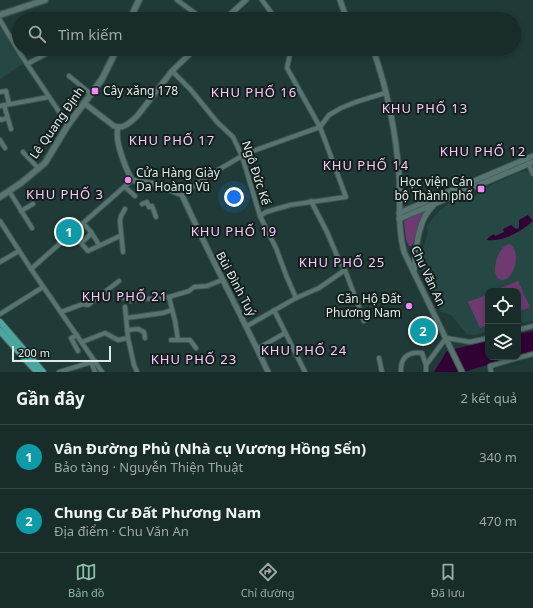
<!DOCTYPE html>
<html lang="vi">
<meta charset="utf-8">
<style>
body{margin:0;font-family:"Noto Sans",sans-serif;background:#253835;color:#f1f3f6}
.controls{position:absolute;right:12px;bottom:12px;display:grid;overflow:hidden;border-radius:8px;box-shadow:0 2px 6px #0003}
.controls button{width:36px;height:36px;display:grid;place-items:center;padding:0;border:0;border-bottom:1px solid #364846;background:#182c29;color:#f1f3f6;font:20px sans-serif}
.scale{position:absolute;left:12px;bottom:10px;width:99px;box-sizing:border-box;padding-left:4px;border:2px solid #dcece9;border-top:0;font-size:11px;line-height:14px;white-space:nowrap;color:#dcece9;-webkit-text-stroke:3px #131e1d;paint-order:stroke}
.you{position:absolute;left:234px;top:197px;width:14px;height:14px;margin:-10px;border:3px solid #fff;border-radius:50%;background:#1a73e8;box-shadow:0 0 0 6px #1a73e833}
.badge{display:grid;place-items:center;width:26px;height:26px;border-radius:50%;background:#8abfa5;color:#fff;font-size:13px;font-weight:700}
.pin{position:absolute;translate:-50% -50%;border:2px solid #fff;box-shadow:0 1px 4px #0006}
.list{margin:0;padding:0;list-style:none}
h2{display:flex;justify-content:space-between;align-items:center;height:52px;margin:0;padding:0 16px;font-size:17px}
h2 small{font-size:13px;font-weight:400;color:#9fa7a8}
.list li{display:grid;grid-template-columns:26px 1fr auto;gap:12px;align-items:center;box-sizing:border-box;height:64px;padding:0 16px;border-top:1px solid #364846}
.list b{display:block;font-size:15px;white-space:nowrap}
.list p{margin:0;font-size:13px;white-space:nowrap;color:#9fa7a8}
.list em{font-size:13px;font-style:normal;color:#9fa7a8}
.icon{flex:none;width:22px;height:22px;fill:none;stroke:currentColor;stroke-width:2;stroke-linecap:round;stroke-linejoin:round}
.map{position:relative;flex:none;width:533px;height:372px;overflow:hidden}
.search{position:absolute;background:#182c29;box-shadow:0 2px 6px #0003;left:12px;right:12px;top:12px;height:44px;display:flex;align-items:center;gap:10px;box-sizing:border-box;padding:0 14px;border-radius:22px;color:#9fa7a8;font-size:15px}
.sheet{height:180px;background:#182c29}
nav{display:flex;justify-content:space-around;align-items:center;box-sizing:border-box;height:56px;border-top:1px solid #364846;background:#182c29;font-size:11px;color:#9fa7a8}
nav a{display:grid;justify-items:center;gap:2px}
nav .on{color:#8abfa5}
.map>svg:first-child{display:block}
.built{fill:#254844}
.green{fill:#6e3a71}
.water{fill:#310134}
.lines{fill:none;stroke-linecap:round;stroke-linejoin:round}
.minor-casing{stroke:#3e5653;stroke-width:6}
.tertiary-casing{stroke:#3e5653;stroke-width:7}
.secondary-casing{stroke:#3e5653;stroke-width:8}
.primary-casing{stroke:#3e5653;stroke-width:8}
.minor{stroke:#587470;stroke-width:4}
.tertiary{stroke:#587470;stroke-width:5}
.secondary{stroke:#587470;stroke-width:5.5}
.primary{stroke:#4da69d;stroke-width:6}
.poi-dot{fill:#f08bf6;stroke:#131e1d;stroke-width:1.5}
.labels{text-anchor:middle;stroke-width:4;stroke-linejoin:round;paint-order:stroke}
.poi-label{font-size:12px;fill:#dcece9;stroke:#131e1d;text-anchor:start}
.street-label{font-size:12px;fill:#dcece9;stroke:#131e1d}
.neighbourhood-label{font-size:13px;letter-spacing:1px;fill:#f7caf9;stroke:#131e1d}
</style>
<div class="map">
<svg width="533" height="372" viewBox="0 0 533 372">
<rect width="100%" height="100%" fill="#203a37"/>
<g class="built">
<polygon points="0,26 23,64 0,79"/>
<polygon points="527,171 531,173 533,179 533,321 523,323 520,321 518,322 518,291 488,291 488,332 473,335 467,334 451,315 442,312 438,307 439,304 434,291 430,291 423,271 420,253 423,251 428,231 426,227 439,211 449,203 459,199 464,200 477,195 479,190 520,172"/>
</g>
<g class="green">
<polygon points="424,210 413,244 411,246 409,246 406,240 404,222 408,217"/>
<path d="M 509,244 C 522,250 515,280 502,280 C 489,279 496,247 509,244 Z"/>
<polygon points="518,281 530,307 518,312 518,291 494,291"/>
<polygon points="488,294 488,325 480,328 468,302"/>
</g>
<g class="water">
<path d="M 528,215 L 533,221 C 520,232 504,242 487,240 L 488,238 L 494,234 L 495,236 L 504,232 L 503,229 L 511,225 L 516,229 L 519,228 L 519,220 Z"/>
<polygon points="533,331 533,351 518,355 518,334"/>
<polygon points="488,341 488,357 512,357 464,372 434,372 447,351"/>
</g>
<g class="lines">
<g class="minor-casing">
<g id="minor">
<polyline points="177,0 203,19"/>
<polyline points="262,0 276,19"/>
<polyline points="0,20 19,52 68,125"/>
<polyline points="27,64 46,54 52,49"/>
<polyline points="172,71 191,90 217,122 233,137 242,156 260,216 276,248 286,275 296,298"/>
<polyline points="69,76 91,94"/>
<polyline points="0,92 6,91 9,104"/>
<polyline points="4,105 11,129"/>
<polyline points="0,106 49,97"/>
<polyline points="0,119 1,120 7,118"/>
<polyline points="0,140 5,148"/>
<polyline points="23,152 38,168"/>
<polyline points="528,163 533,174"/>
<polyline points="125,187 135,196"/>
<polyline points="9,191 32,228"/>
<polyline points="182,195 206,177 242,156 253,151 320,127 329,115 341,108 356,102 385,93"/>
<polyline points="311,201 327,232 338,258 345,270 364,321"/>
<polyline points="142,204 147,202 149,207 152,206 156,217"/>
<polyline points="21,211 33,204"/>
<polyline points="260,216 266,212 290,205 346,197 320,127 287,68 291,49"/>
<polyline points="0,221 31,269 102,372"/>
<polyline points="83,223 91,232 89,236 81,243 88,251 120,236"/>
<polyline points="91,232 98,243"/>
<polyline points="123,252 120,221 121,216 125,209"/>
<polyline points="0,262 19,251"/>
<polyline points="31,269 132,180"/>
<polyline points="169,297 175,321 178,340"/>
<polyline points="123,298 130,298 131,301 140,298 150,299 169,297 189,291 194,287 207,286 222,280"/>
<polyline points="125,307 126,318"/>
<polyline points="274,310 305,372"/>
<polyline points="61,312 83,304 88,305 119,281"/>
<polyline points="0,314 43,287"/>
<polyline points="247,326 296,298 319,288 345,270"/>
<polyline points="127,330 138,329 144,332 145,338"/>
<polyline points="518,330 533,326"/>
<polyline points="77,335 71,338 78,351"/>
<polyline points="128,338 134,365 137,372"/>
<polyline points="171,340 190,340 196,348"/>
<polyline points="82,342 105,333 118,340 128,338 126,318 163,313 172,310"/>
<polyline points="257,349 285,333"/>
<polyline points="379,358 382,372"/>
<polyline points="91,362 95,372"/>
<polyline points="59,372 95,361"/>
<path d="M 401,372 C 400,358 408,351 422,353 L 426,365"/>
<polyline points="426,372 426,365 446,338 470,342 488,338"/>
<polyline points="491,372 490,366 533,354"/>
</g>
</g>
<g class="tertiary-casing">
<g id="tertiary">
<polyline points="340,0 346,17 350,19"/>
<polyline points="225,19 246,0"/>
<path d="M 373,49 C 387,89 396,133 399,175 C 401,201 397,226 404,252 L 462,372"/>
<path d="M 84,103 L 114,126 C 123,130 131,122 138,115 L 172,71 L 195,49"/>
<path d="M 118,128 C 114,140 126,169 132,180 L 155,184 L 182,195 C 209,255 240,312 268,372"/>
<polyline points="399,213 533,156"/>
<polyline points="399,219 533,162"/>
<path d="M 414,271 C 416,251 417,220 433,206"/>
</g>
</g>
<g class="secondary-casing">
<g id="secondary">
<polyline points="0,15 45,0"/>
<polyline points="130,19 139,0"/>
<polyline points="0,197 21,183 45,163 68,125 102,79 117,49"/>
</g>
</g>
<g class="primary-casing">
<g id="primary">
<polyline points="0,322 43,372"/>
<polyline points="0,331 37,372"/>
</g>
</g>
<use href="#minor" class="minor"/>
<use href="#tertiary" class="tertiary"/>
<use href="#secondary" class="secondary"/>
<use href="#primary" class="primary"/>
</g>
<g class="poi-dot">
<rect x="91" y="87" width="8" height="8" rx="2"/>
<circle cx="128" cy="180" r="4"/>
<rect x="477" y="185" width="8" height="8" rx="2"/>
<circle cx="409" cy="306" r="4"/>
</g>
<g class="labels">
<g class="poi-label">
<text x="103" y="95">Cây xăng 178</text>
<text x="136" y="177">Cửa Hàng Giày<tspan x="136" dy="14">Da Hoàng Vũ</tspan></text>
<text x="473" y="186" text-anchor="end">Học viện Cán<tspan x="473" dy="14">bộ Thành phố</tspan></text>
<text x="401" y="303" text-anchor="end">Căn Hộ Đất<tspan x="401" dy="14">Phương Nam</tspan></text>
</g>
<g class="street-label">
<text transform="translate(57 123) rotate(-55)" y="4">Lê Quang Định</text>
<text transform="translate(256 173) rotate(72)" y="4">Ngô Đức Kế</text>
<text transform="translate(428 276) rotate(65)" y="4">Chu Văn An</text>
<text transform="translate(236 284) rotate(62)" y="4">Bùi Đình Tuý</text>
</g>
<g class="neighbourhood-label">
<text x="254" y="97">KHU PHỐ 16</text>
<text x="425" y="113">KHU PHỐ 13</text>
<text x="172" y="145">KHU PHỐ 17</text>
<text x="483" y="156">KHU PHỐ 12</text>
<text x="366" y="170">KHU PHỐ 14</text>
<text x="65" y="199">KHU PHỐ 3</text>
<text x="234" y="236">KHU PHỐ 19</text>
<text x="342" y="267">KHU PHỐ 25</text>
<text x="125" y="301">KHU PHỐ 21</text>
<text x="304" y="355">KHU PHỐ 24</text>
<text x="194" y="364">KHU PHỐ 23</text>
</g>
</g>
</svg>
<div class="controls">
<button><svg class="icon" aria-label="locate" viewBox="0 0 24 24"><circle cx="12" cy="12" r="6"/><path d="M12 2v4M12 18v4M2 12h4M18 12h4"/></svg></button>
<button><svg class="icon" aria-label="layers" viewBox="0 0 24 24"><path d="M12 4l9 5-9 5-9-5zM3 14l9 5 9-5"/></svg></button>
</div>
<div class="scale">200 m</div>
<div class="you"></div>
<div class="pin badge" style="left:69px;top:232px;background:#0f9aa8">1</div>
<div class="pin badge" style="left:423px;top:331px;background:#0f9aa8">2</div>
<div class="search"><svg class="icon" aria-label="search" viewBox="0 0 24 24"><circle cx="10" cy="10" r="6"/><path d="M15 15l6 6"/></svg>Tìm kiếm</div>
</div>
<section class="sheet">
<h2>Gần đây<small>2 kết quả</small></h2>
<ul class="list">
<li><span class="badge" style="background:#0f9aa8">1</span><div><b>Vân Đường Phủ (Nhà cụ Vương Hồng Sển)</b><p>Bảo tàng · Nguyễn Thiện Thuật</p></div><em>340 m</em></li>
<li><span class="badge" style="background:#0f9aa8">2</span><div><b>Chung Cư Đất Phương Nam</b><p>Địa điểm · Chu Văn An</p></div><em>470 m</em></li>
</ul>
</section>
<nav>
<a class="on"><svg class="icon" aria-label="map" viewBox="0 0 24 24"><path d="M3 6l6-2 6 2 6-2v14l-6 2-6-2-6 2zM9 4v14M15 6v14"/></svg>Bản đồ</a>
<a><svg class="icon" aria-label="directions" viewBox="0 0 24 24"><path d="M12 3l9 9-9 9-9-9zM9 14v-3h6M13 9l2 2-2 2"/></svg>Chỉ đường</a>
<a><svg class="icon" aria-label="saved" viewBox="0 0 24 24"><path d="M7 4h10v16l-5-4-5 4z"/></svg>Đã lưu</a>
</nav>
